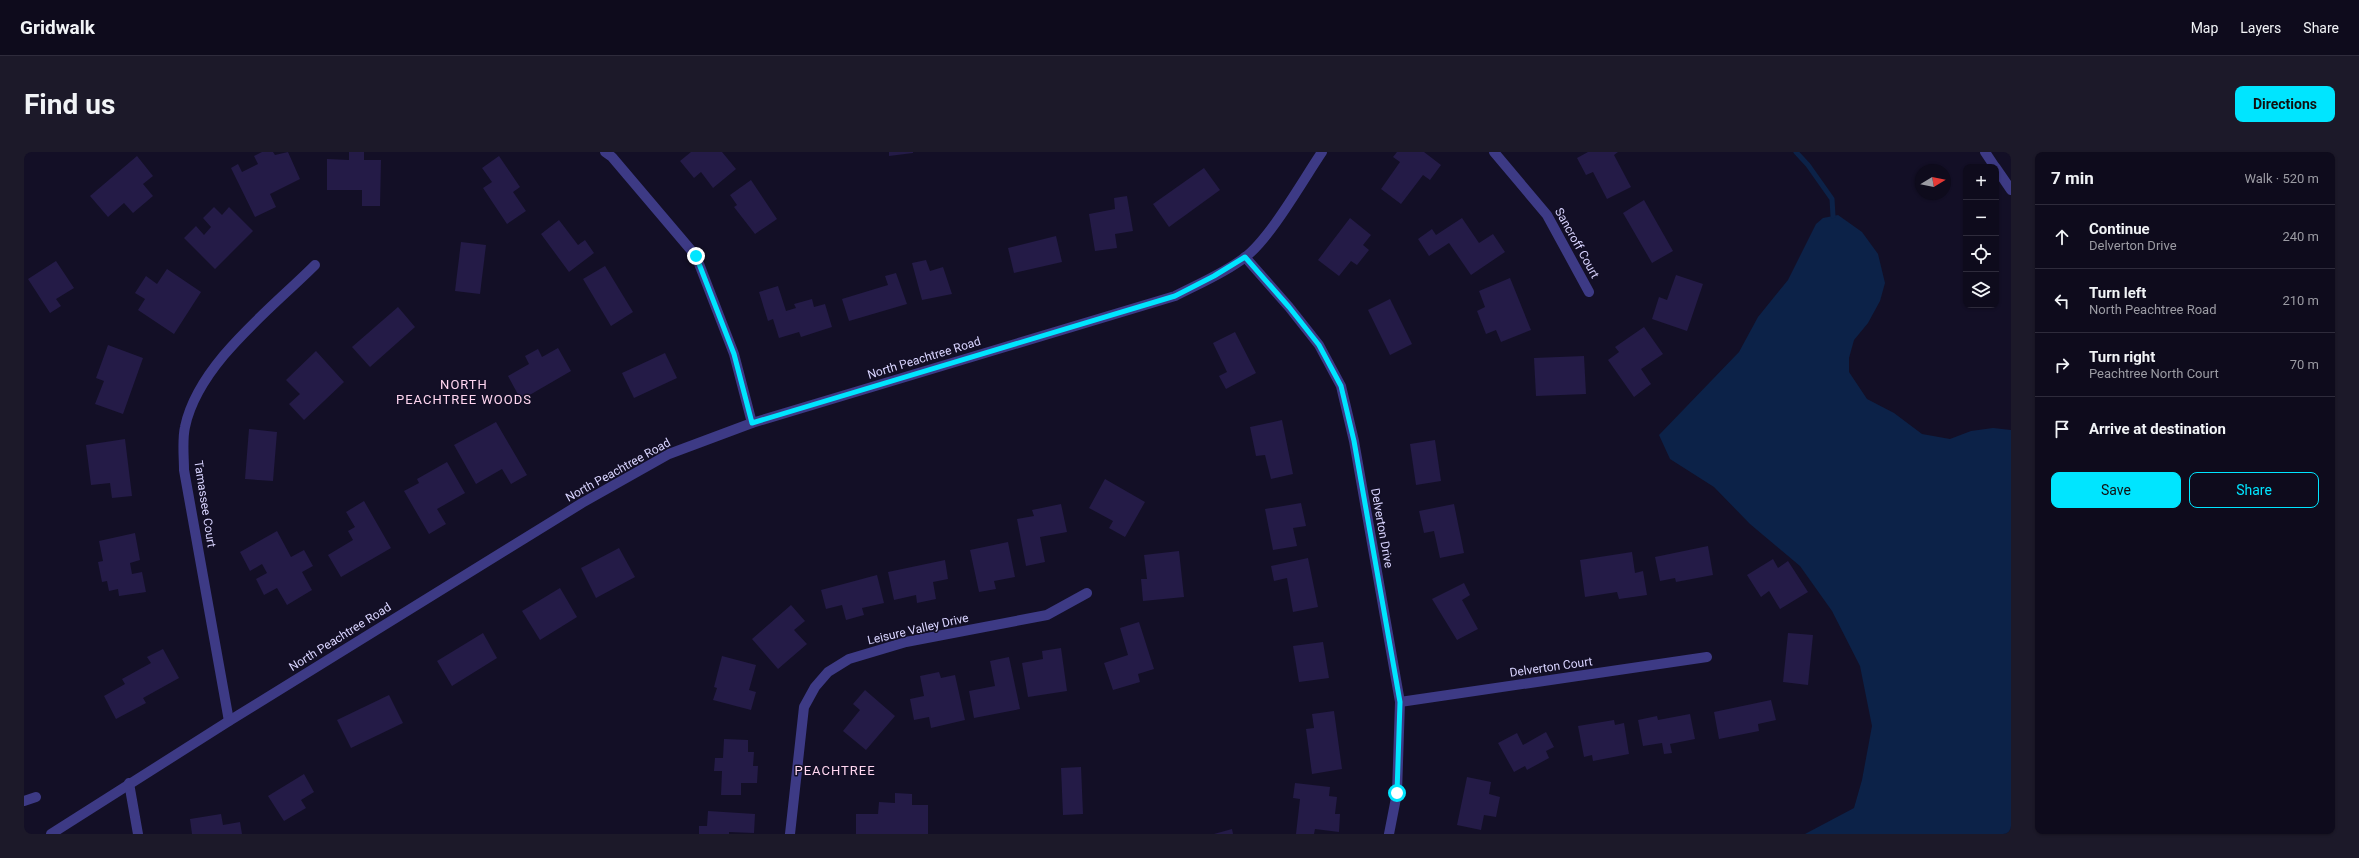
<!DOCTYPE html>
<meta charset="utf-8">
<style>
body{margin:0;font-family:Roboto,sans-serif;background:#1c1929;color:#f1f3f6}
.controls{position:absolute;right:12px;top:12px;display:grid;overflow:hidden;border-radius:8px;box-shadow:0 1px 3px #0004}
.controls button{width:36px;height:36px;display:grid;place-items:center;padding:0;border:0;border-bottom:1px solid #2e2b3b;background:#0e0b1c;color:#f1f3f6;font:20px sans-serif}
.compass{position:absolute;left:1891px;top:12px;width:36px;height:36px;border-radius:50%;background:#0e0b1c;box-shadow:0 1px 3px #0004;rotate:80deg}
.stop{position:absolute;width:12px;height:12px;margin:-9px;border:3px solid #00e5ff;border-radius:50%;background:#fff}
.stop.end{background:#00e5ff;border-color:#fff;box-shadow:0 1px 4px #0008}
.list{margin:0;padding:0;list-style:none}
h2{display:flex;justify-content:space-between;align-items:center;height:52px;margin:0;padding:0 16px;font-size:17px}
h2 small{font-size:13px;font-weight:400;color:#9b9ba3}
.list li{display:grid;grid-template-columns:26px 1fr auto;gap:12px;align-items:center;box-sizing:border-box;height:64px;padding:0 16px;border-top:1px solid #2e2b3b}
.list b{display:block;font-size:15px;white-space:nowrap}
.list p{margin:0;font-size:13px;white-space:nowrap;color:#9b9ba3}
.list em{font-size:13px;font-style:normal;color:#9b9ba3}
.actions{display:flex;gap:8px;padding:12px 16px}
.actions a{flex:1;padding:9px 0;border:1px solid #00e5ff;border-radius:8px;text-align:center;font-size:14px;color:#00e5ff}
.actions .main{background:#00e5ff;color:#111}
.icon{flex:none;width:22px;height:22px;fill:none;stroke:currentColor;stroke-width:2;stroke-linecap:round;stroke-linejoin:round}
.map{position:relative;flex:none;width:1987px;height:682px;overflow:hidden;border-radius:8px}
header{display:flex;align-items:center;gap:24px;box-sizing:border-box;height:56px;padding:0 20px;background:#0e0b1c;border-bottom:1px solid #2e2b3b}
header strong{font-size:19px}
nav{display:flex;gap:22px;margin-inline-start:auto;font-size:14px}
.intro{display:flex;align-items:center;justify-content:space-between;box-sizing:border-box;height:96px;padding:0 24px}
h1{margin:0;font-size:28px}
.button{padding:10px 18px;border-radius:8px;background:#00e5ff;color:#111;font-size:14px;font-weight:700}
main{display:flex;gap:24px;padding:0 24px}
aside{flex:1;background:#0e0b1c;border-radius:8px;box-shadow:0 1px 3px #0004}
.map>svg:first-child{display:block}
.water{fill:#0c2248}
.lines{fill:none;stroke-linecap:round;stroke-linejoin:round}
.stream{stroke:#0c2248;stroke-width:5}
.building{fill:#241b47}
.minor{stroke:#3d3a85;stroke-width:10}
.route{stroke:#00e5ff;stroke-width:5}
.labels{text-anchor:middle;stroke-width:3;stroke-linejoin:round;paint-order:stroke}
.street-label{font-size:12px;fill:#d9d4ff;stroke:#130f26}
.neighbourhood-label{font-size:13px;letter-spacing:1px;fill:#ffd6f0;stroke:#130f26}
</style>
<header>
<strong>Gridwalk</strong>
<nav><a>Map</a><a>Layers</a><a>Share</a></nav>
</header>
<div class="intro"><h1>Find us</h1><a class="button">Directions</a></div>
<main>
<div class="map">
<svg width="1987" height="682" viewBox="0 0 1987 682">
<rect width="100%" height="100%" fill="#130f26"/>
<polygon class="water" points="1814,63 1838,80 1854,102 1861,131 1856,149 1844,171 1830,188 1825,206 1825,220 1843,247 1870,261 1898,282 1926,287 1947,279 1969,276 1987,278 1987,682 1781,682 1830,656 1838,628 1848,574 1836,514 1808,459 1776,414 1726,372 1690,335 1646,307 1635,283 1715,200 1734,165 1764,128 1792,72 1799,66"/>
<g class="lines">
<polyline class="stream" points="1772,0 1784,13 1808,47 1809,64"/>
</g>
<g class="building">
<polygon points="238,0 249,0 251,3 264,0 276,27 246,42 252,55 231,65 207,16 214,12 218,20 234,12 230,4"/>
<polygon points="325,0 340,0 340,8 357,8 356,54 338,54 338,38 303,38 303,7 325,8"/>
<polygon points="667,0 698,0 712,17 689,36 677,20 670,26 656,9"/>
<polygon points="865,0 889,0 889,1 865,4"/>
<polygon points="1373,0 1400,0 1417,13 1406,28 1399,23 1377,52 1357,37 1376,10 1369,5"/>
<polygon points="1564,0 1594,0 1590,3 1607,35 1583,47 1569,20 1562,23 1553,6"/>
<polygon points="113,4 129,24 119,32 129,44 109,61 100,51 84,65 66,44"/>
<polygon points="475,4 496,35 489,40 502,59 483,72 459,36 468,30 458,16"/>
<polygon points="1180,16 1196,38 1145,75 1129,52"/>
<polygon points="727,28 753,67 731,82 710,55 713,53 706,43"/>
<polygon points="1103,44 1109,79 1091,82 1093,96 1071,99 1065,62 1091,57 1090,46"/>
<polygon points="1620,48 1649,99 1628,111 1599,61"/>
<polygon points="190,55 198,63 205,55 229,79 191,117 160,86 172,74 180,83 187,75 179,66"/>
<polygon points="1326,66 1347,83 1339,93 1345,98 1333,113 1327,109 1315,124 1294,108"/>
<polygon points="1438,66 1455,91 1469,82 1481,100 1447,123 1425,91 1405,104 1394,87 1408,77 1412,83"/>
<polygon points="535,68 554,93 561,88 570,101 545,120 517,82"/>
<polygon points="1032,84 1038,110 990,121 984,96"/>
<polygon points="437,90 462,93 456,142 431,139"/>
<polygon points="902,108 906,119 919,115 928,142 898,148 888,111"/>
<polygon points="32,109 50,136 32,147 37,154 26,161 4,127"/>
<polygon points="581,114 609,160 587,174 559,127"/>
<polygon points="143,117 177,140 150,182 114,158 121,147 111,141 122,124 133,132"/>
<polygon points="872,121 883,152 825,169 818,147 864,133 861,124"/>
<polygon points="1652,123 1679,132 1663,179 1628,167 1635,145 1643,148"/>
<polygon points="1486,126 1507,178 1477,190 1472,178 1462,182 1453,159 1461,155 1455,139"/>
<polygon points="754,134 762,159 772,156 770,152 788,147 790,155 801,152 808,175 777,185 775,180 755,186 749,167 744,169 735,140"/>
<polygon points="1366,147 1388,192 1366,203 1344,158"/>
<polygon points="374,155 391,175 346,215 328,195"/>
<polygon points="1620,175 1639,202 1617,217 1627,232 1610,245 1584,208 1595,200 1591,195"/>
<polygon points="1211,180 1232,221 1202,237 1195,224 1203,220 1189,191"/>
<polygon points="84,193 119,206 99,262 71,252 80,229 72,226"/>
<polygon points="534,196 547,219 497,248 484,224 505,212 501,204 514,197 518,205"/>
<polygon points="292,199 320,230 280,268 265,252 276,242 262,228"/>
<polygon points="641,201 653,226 610,246 598,221"/>
<polygon points="1560,204 1562,242 1512,244 1510,206"/>
<polygon points="1258,268 1269,322 1247,327 1241,303 1232,304 1226,275"/>
<polygon points="472,270 503,323 487,332 478,317 452,332 430,293"/>
<polygon points="225,277 253,280 249,329 221,327"/>
<polygon points="101,287 108,344 88,346 86,331 67,333 62,293"/>
<polygon points="1411,288 1417,329 1392,333 1386,292"/>
<polygon points="423,310 441,341 413,357 422,372 405,382 380,339 395,331 393,327"/>
<polygon points="1081,327 1121,350 1101,385 1085,376 1089,369 1065,356"/>
<polygon points="340,349 367,396 317,425 304,403 329,388 324,379 331,375 322,360"/>
<polygon points="1277,351 1282,374 1269,376 1273,394 1249,398 1241,357"/>
<polygon points="1037,352 1043,380 1016,385 1021,410 1002,414 993,367 1010,364 1008,358"/>
<polygon points="1430,352 1440,401 1416,406 1410,379 1400,381 1395,359"/>
<polygon points="253,379 267,405 280,398 289,414 278,420 288,438 263,453 253,436 240,443 232,427 243,421 238,412 226,419 216,400"/>
<polygon points="111,381 116,408 106,411 108,422 118,420 122,440 95,444 94,437 85,439 83,429 78,430 74,410 79,409 75,389"/>
<polygon points="984,390 991,425 970,429 972,437 955,440 946,398"/>
<polygon points="1684,394 1689,423 1652,430 1651,426 1636,429 1631,405"/>
<polygon points="595,396 611,425 572,446 557,416"/>
<polygon points="1155,399 1160,445 1119,449 1117,427 1123,427 1120,403"/>
<polygon points="1608,400 1611,421 1619,419 1623,443 1595,447 1593,440 1561,445 1556,408"/>
<polygon points="1284,406 1294,455 1269,460 1263,426 1250,429 1247,414"/>
<polygon points="1749,407 1754,416 1764,409 1784,440 1756,457 1745,439 1737,445 1723,423"/>
<polygon points="921,408 924,427 909,430 912,447 893,451 892,443 870,448 864,420"/>
<polygon points="853,423 860,451 838,456 840,463 822,468 818,453 802,457 797,438"/>
<polygon points="1440,431 1446,443 1438,448 1454,477 1433,488 1408,447"/>
<polygon points="536,436 553,465 516,488 498,459"/>
<polygon points="767,453 781,469 770,478 783,492 754,517 728,487"/>
<polygon points="1115,470 1130,517 1114,522 1116,530 1089,538 1080,511 1104,503 1096,476"/>
<polygon points="459,481 473,506 428,534 413,509"/>
<polygon points="1764,481 1789,483 1784,533 1759,530"/>
<polygon points="1299,490 1305,526 1275,530 1269,494"/>
<polygon points="1037,496 1043,539 1004,545 998,511 1019,507 1018,499"/>
<polygon points="139,497 155,526 119,546 122,551 92,567 80,544 101,532 98,527 127,511 123,505"/>
<polygon points="698,504 732,513 725,538 732,540 727,558 689,548 693,536 690,535"/>
<polygon points="985,505 996,557 950,566 945,539 971,534 966,509"/>
<polygon points="915,520 917,526 931,523 941,568 907,576 905,565 890,568 886,547 900,544 896,524"/>
<polygon points="841,538 871,564 842,598 819,579 836,558 829,552"/>
<polygon points="365,543 379,571 327,596 313,568"/>
<polygon points="1747,548 1752,568 1734,572 1735,579 1695,587 1690,560"/>
<polygon points="1310,559 1318,617 1288,622 1282,577 1290,576 1288,562"/>
<polygon points="1666,562 1671,587 1646,592 1648,601 1640,602 1638,591 1619,594 1614,568 1633,564 1634,568"/>
<polygon points="1590,568 1591,573 1600,571 1605,602 1569,609 1568,603 1560,605 1554,574"/>
<polygon points="1522,580 1530,595 1522,599 1525,606 1503,618 1501,614 1490,620 1474,591 1493,581 1499,593"/>
<polygon points="700,587 724,588 724,600 730,600 729,614 734,614 733,631 717,631 717,643 697,643 698,619 690,619 691,606 699,606"/>
<polygon points="1057,615 1059,662 1039,663 1037,616"/>
<polygon points="280,622 290,640 277,648 282,656 260,669 244,644"/>
<polygon points="1443,625 1467,630 1465,642 1476,645 1472,665 1460,663 1457,678 1433,673"/>
<polygon points="1271,631 1306,635 1305,644 1313,645 1311,662 1316,662 1315,680 1291,677 1290,682 1272,682 1276,647 1269,646"/>
<polygon points="871,641 888,642 888,653 904,653 904,682 832,682 832,662 854,662 855,650 871,651"/>
<polygon points="684,659 731,662 730,681 705,680 705,682 675,682 675,674 683,674"/>
<polygon points="197,662 199,673 216,670 218,682 168,682 166,667"/>
<polygon points="1208,677 1209,682 1190,682"/>
</g>
<g class="lines">
<g class="minor">
<polyline points="581,0 588,5 672,104 710,202 728,271"/>
<polyline points="1470,0 1523,63 1565,140"/>
<polyline points="1961,0 1971,15"/>
<polyline points="1972,16 1987,38"/>
<polyline points="1221,105 1265,155 1295,193 1317,234 1330,289 1376,550 1373,641 1365,682"/>
<polyline points="1376,550 1683,505"/>
<path d="M 205,569 L 160,318 C 160,305 158,288 161,275 C 174,212 247,157 291,113"/>
<polyline points="105,631 114,682"/>
<polyline points="0,649 12,645"/>
<path d="M 27,682 L 205,569 L 558,351 L 645,302 L 728,271 L 1151,144 C 1174,132 1199,122 1220,106 C 1246,87 1279,28 1298,0"/>
<polyline points="766,682 780,555 791,535 804,520 825,507 882,490 1023,463 1063,441"/>
</g>
</g>
<g class="lines">
<polyline class="route" points="672,104 710,202 728,271 1151,144 1190,124 1221,105 1265,155 1295,193 1317,234 1330,289 1376,550 1373,641"/>
</g>
<g class="labels">
<g class="street-label">
<text transform="translate(1553 91) rotate(61)" y="4">Sancroff Court</text>
<text transform="translate(900 206) rotate(-17)" y="4">North Peachtree Road</text>
<text transform="translate(594 318) rotate(-29)" y="4">North Peachtree Road</text>
<text transform="translate(181 352) rotate(81)" y="4">Tamassee Court</text>
<text transform="translate(1358 376) rotate(80)" y="4">Delverton Drive</text>
<text transform="translate(894 477) rotate(-13)" y="4">Leisure Valley Drive</text>
<text transform="translate(316 485) rotate(-32)" y="4">North Peachtree Road</text>
<text transform="translate(1527 515) rotate(-8)" y="4">Delverton Court</text>
</g>
<g class="neighbourhood-label">
<text x="440" y="237">NORTH<tspan x="440" dy="15">PEACHTREE WOODS</tspan></text>
<text x="811" y="623">PEACHTREE</text>
</g>
</g>
</svg>
<div class="controls">
<button>+</button>
<button>−</button>
<button><svg class="icon" aria-label="locate" viewBox="0 0 24 24"><circle cx="12" cy="12" r="6"/><path d="M12 2v4M12 18v4M2 12h4M18 12h4"/></svg></button>
<button><svg class="icon" aria-label="layers" viewBox="0 0 24 24"><path d="M12 4l9 5-9 5-9-5zM3 14l9 5 9-5"/></svg></button>
</div>
<svg class="compass" viewBox="-18 -18 36 36"><path d="M0-13l5 13h-10z" fill="#e53935"/><path d="M0 13l5-13h-10z" fill="#9b9ba3"/></svg>
<div class="stop" style="left:1373px;top:641px"></div>
<div class="stop end" style="left:672px;top:104px"></div>
</div>
<aside>
<h2>7 min<small>Walk · 520 m</small></h2>
<ul class="list">
<li><svg class="icon" aria-label="ahead" viewBox="0 0 24 24"><path d="M12 20V5M6 11l6-6 6 6"/></svg><div><b>Continue</b><p>Delverton Drive</p></div><em>240 m</em></li>
<li><svg class="icon" aria-label="left" viewBox="0 0 24 24"><path d="M17 20v-9H6M10 6l-5 5 5 5"/></svg><div><b>Turn left</b><p>North Peachtree Road</p></div><em>210 m</em></li>
<li><svg class="icon" aria-label="right" viewBox="0 0 24 24"><path d="M7 20v-9h11M14 6l5 5-5 5"/></svg><div><b>Turn right</b><p>Peachtree North Court</p></div><em>70 m</em></li>
<li><svg class="icon" aria-label="arrive" viewBox="0 0 24 24"><path d="M6 21V4h12l-3 4 3 4H6"/></svg><div><b>Arrive at destination</b></div></li>
</ul>
<div class="actions"><a class="main">Save</a><a>Share</a></div>
</aside>
</main>
